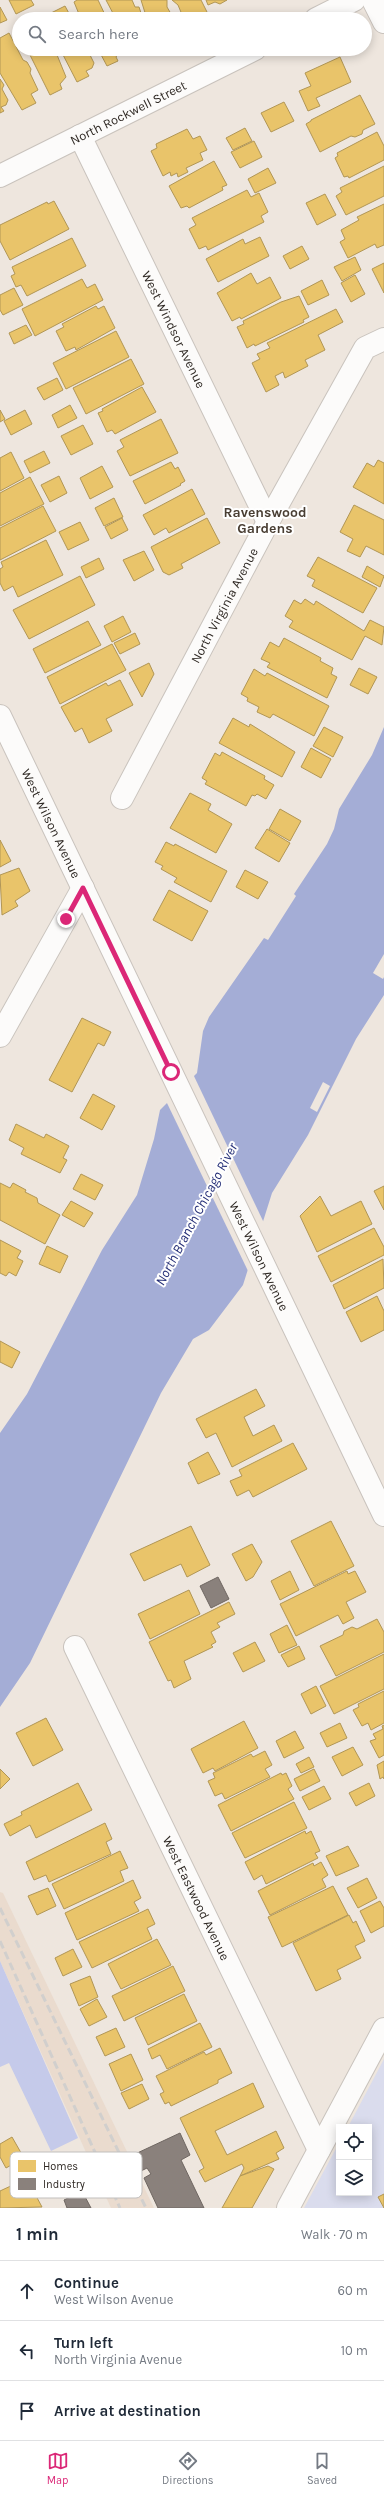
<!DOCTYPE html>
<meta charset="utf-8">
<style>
body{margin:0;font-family:Karla,sans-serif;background:#f6f6f7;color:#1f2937}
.controls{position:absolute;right:12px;bottom:12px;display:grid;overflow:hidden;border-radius:0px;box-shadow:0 2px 10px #0003}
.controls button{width:36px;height:36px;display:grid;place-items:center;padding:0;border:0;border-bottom:1px solid #e0e1e3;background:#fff;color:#1f2937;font:20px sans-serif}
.stop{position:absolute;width:12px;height:12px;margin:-9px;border:3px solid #db2777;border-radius:50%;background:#fff}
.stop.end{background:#db2777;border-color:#fff;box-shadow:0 1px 4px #0008}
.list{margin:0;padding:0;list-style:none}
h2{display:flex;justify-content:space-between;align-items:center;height:52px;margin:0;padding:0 16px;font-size:17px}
h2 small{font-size:13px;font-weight:400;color:#747a83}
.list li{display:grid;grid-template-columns:26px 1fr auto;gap:12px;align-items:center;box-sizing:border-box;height:60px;padding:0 16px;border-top:1px solid #e0e1e3}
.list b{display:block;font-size:15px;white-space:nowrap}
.list p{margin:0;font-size:13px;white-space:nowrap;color:#747a83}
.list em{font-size:13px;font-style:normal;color:#747a83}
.icon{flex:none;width:22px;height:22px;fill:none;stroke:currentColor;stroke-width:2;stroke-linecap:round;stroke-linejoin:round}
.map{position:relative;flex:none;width:384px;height:2208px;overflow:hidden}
.search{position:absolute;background:#fff;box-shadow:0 2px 10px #0003;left:12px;right:12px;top:12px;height:44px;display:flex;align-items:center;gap:10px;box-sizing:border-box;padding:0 14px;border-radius:22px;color:#747a83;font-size:15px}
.sheet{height:232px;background:#fff}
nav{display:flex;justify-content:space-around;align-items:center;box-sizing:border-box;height:56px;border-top:1px solid #e0e1e3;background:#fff;font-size:11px;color:#747a83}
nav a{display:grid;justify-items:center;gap:2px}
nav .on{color:#db2777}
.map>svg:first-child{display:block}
.built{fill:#eadbce}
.green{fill:#dadced}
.forest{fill:#c5caea}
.water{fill:#a4add6}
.pier{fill:#eee6de}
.homes{fill:#e9c46a;stroke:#b19655}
.industry{fill:#8a817c;stroke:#6f6762}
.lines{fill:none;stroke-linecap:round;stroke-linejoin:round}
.street-casing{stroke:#c9c3bd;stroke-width:24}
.secondary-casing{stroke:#c9c3bd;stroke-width:24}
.street{stroke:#fcfbfa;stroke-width:22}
.secondary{stroke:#fcfbfa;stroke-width:22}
.rail{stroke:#d1cfcd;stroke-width:3;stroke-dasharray:8 4;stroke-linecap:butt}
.route{stroke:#db2777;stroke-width:5}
.labels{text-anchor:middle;stroke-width:4;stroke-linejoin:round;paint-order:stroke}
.street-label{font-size:13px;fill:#2f2924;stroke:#fff}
.neighbourhood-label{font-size:14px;font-weight:bold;fill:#493e33;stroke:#fff}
.water-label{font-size:14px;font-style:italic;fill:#252f77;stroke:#fff}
.key{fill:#fff;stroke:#c1bfbd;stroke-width:1}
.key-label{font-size:11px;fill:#2f2924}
</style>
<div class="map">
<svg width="384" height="2208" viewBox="0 0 384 2208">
<rect width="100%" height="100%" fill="#eee6de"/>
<polygon class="built" points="0,1892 3,1893 154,2208 111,2208 0,1961"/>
<polygon class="green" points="384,2059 384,2208 304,2208 339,2143 339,2193 369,2193 369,2127 348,2127"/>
<polygon class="forest" points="0,1961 78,2138 51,2151 9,2063 0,2067"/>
<polygon class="water" points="384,727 384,995 356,1039 308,1135 272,1193 243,1285 209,1330 193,1339 161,1393 30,1663 0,1707 0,1433 27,1394 102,1250 137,1195 154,1139 160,1110 197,1073 203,1031 209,1017 264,938 268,940 296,896 294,894 327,844 334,829 339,809 372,755"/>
<g class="pier">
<polygon points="384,954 384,977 383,979 373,973"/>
<polygon points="193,1074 264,1223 249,1273 166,1101"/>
<polygon points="323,1082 330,1086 317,1112 310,1108"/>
</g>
<g class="homes">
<polygon points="9,0 31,0 34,5 16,14"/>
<polygon points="77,0 98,0 107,19 81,19 74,2"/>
<polygon points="106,0 132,0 135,7 139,7 143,19 116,19"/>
<polygon points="141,0 167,0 167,7 174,19 147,19"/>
<polygon points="172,0 201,0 209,16 203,19 183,17 178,5"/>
<polygon points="206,0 227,0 220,4 215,2 208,5"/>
<polygon points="65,6 72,19 45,19 43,17"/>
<polygon points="0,7 7,20 0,23"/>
<polygon points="9,33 23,60 27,62 31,69 30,73 38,90 31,94 36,103 22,110 0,73 0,38"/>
<polygon points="27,49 55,50 66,77 60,84 62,89 50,95"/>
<polygon points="60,49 87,49 94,63 92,68 86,71 89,76 77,82"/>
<polygon points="98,49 121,49 116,57 118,61 107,66"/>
<polygon points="340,57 351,82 316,98 320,106 308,111 299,91 311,86 305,73"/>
<polygon points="0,79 4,85 2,89 8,100 6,105 1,107 4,111 0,113"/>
<polygon points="360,95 375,124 363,130 362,134 355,137 351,136 320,152 306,124 311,121 311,120"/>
<polygon points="284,102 294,121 271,132 261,113"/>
<polygon points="245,128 252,141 233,150 226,138"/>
<polygon points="187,129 193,139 200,136 207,150 200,153 203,160 186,168 188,172 178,177 177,173 171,176 170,172 163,176 151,151 157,148 156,144"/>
<polygon points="377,132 384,146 384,160 349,178 348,176 344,177 335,158 338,156 337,153"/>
<polygon points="254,141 262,157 240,168 231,152"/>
<polygon points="214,161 227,185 222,187 223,190 189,208 187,206 181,208 169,186"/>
<polygon points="384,166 384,196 346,215 336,196 342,192 340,188"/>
<polygon points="268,168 276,183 255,193 248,179"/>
<polygon points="247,190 251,197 259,193 268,212 261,216 264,222 208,250 206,246 199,249 189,229 196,225 192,218"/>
<polygon points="325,194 336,215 317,225 306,203"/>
<polygon points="54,201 69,229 10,260 0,241 0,225 47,202 48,204"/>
<polygon points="384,204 384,245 377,248 375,244 348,258 340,242 345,239 341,230 359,220 357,217"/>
<polygon points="260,237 269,256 218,282 206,259 243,239 245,244"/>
<polygon points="72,238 86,266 27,296 21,285 16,287 11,276 15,274 12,267"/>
<polygon points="302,246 309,259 290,269 283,256"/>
<polygon points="355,257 361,270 342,281 334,267"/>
<polygon points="384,263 384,293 372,269"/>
<polygon points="251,273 257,284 270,277 281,298 241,319 240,317 232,321 217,293"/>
<polygon points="355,275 365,294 351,302 341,283"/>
<polygon points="82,279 87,288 95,284 103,300 35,336 22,309"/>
<polygon points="322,280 329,295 308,305 301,291"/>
<polygon points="14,288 23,305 3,315 0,310 0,295"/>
<polygon points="299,296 309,317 303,320 304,322 255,346 254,344 247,348 237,327 244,324 243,321 281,302"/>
<polygon points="96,306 98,309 104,306 115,328 76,350 75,347 66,351 56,331 64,327 62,324"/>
<polygon points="336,309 343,322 318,335 325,350 305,360 308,366 285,378 283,372 275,376 279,385 266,392 252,363 260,359 257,354 270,348 267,343"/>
<polygon points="26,325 32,335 14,344 9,333"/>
<polygon points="116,331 129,357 66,389 53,363"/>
<polygon points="131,359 144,384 86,414 73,388"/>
<polygon points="57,378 63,390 44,400 37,388"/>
<polygon points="142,387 156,412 115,434 112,430 107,432 98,413 103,411 102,409"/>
<polygon points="70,405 77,418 58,428 52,415"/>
<polygon points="0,410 5,419 0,422"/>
<polygon points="25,410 32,424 11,435 4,421"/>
<polygon points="161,419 178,453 130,476 117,451 124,447 120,440"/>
<polygon points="83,425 93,444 71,455 61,436"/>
<polygon points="44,451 50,463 30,473 24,461"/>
<polygon points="11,452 24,478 0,491 0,458"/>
<polygon points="378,460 384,463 384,504 353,487 367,463 374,467"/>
<polygon points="171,462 175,469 178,467 185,481 180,484 181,485 145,504 133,481"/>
<polygon points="102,466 113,487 90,499 80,478"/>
<polygon points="59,476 67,493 50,502 41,485"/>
<polygon points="30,477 44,504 0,526 0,493"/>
<polygon points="192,489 205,514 169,533 166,528 154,535 143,515"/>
<polygon points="114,498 123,517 104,526 95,508"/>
<polygon points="354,505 384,520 384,555 366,546 360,557 347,551 353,539 340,532"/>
<polygon points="43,506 56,531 0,560 0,528"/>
<polygon points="122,518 128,530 111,539 105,527"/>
<polygon points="207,518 220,543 181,564 183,568 169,575 163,572 151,547"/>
<polygon points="80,522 89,540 68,550 59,532"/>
<polygon points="46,540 63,575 18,597 13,586 4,591 0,583 0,569 3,567 1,562"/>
<polygon points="144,551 154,570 134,581 123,560"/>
<polygon points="318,557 377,588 363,613 312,586 315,580 307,576"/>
<polygon points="99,558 104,569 86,578 81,567"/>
<polygon points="367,566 384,576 380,587 362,577"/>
<polygon points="80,576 95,605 29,639 13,610"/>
<polygon points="305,599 314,605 316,601 364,631 370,620 384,627 382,645 365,636 352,660 289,627 293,621 285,616 294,600 301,604"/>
<polygon points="123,616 131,632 112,642 104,626"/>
<polygon points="88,621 101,645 45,673 33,649"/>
<polygon points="135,633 140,644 120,654 114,643"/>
<polygon points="284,638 321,658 320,661 333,668 331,674 337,677 327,698 267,667 270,663 261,659 270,642 279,647"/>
<polygon points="112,644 126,670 60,704 47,677"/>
<polygon points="149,663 154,674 142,697 129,673"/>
<polygon points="359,668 377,677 368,694 350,685"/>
<polygon points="254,669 265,676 267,673 329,706 314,736 273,714 270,718 257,712 259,707 247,701 248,698 241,694"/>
<polygon points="120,680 133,705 106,719 112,731 89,743 82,728 75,732 61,707 106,683 108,686"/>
<polygon points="233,718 249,727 250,724 295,752 282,777 219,743"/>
<polygon points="324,727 343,737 333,757 313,746"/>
<polygon points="311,748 331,759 321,778 301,767"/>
<polygon points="222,752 265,776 264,779 274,785 266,799 257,794 255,796 252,795 246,806 205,784 207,781 202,778 215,753 220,756"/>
<polygon points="190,793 211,804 208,810 232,824 216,853 170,828"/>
<polygon points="280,809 301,821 290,841 269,829"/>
<polygon points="267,829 290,843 279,862 255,848"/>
<polygon points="0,840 11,861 0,867"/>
<polygon points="166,842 174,846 175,844 227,871 211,902 174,882 177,878 161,869 163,866 155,862"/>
<polygon points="19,868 30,891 15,901 18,906 2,915 0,875"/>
<polygon points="245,870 268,882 258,899 236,887"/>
<polygon points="169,890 208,911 192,941 153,920"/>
<polygon points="82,1018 111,1032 104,1046 98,1043 72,1092 49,1080"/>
<polygon points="93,1094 115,1106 102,1130 80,1118"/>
<polygon points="16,1124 44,1138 46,1134 69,1146 63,1158 67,1160 60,1173 21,1154 24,1148 9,1140"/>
<polygon points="81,1174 103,1185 95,1200 73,1189"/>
<polygon points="0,1183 10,1188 13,1183 26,1190 25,1192 37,1198 38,1203 60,1215 45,1244 0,1220"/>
<polygon points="384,1186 384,1210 374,1191"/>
<polygon points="320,1196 331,1216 361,1201 372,1224 317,1252 300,1216"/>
<polygon points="71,1201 93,1213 84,1227 62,1215"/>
<polygon points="374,1228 384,1247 384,1255 331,1282 318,1256"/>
<polygon points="0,1240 21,1251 17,1258 23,1261 16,1276 9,1272 6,1276 0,1273"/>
<polygon points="47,1246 68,1256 60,1273 39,1264"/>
<polygon points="383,1259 384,1288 344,1309 333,1285"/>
<polygon points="377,1296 384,1311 384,1330 361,1342 346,1312"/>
<polygon points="0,1341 20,1352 12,1368 0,1362"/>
<polygon points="256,1389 265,1406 244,1417 253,1436 274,1425 282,1441 232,1467 216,1433 206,1438 196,1419"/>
<polygon points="293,1443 307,1469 253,1497 249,1490 237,1496 230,1481 242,1476 239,1470"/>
<polygon points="208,1452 220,1474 198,1484 188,1463"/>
<polygon points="331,1521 354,1566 314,1586 291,1541"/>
<polygon points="191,1526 210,1565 187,1577 181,1564 144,1581 130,1554"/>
<polygon points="252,1544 262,1562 253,1577 246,1581 232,1554"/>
<polygon points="290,1571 299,1590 280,1600 271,1581"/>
<polygon points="347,1571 348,1574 355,1571 366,1592 346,1602 354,1618 343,1624 338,1615 296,1636 280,1604"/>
<polygon points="189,1590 200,1614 150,1639 138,1614"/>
<polygon points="229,1602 235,1614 217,1623 220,1627 211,1632 216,1642 211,1645 213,1647 184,1661 191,1679 174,1688 171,1680 168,1681 149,1642"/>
<polygon points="377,1619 384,1632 384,1652 336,1676 320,1646 343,1635 344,1631 352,1627 357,1629"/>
<polygon points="287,1625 297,1645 279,1653 270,1634"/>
<polygon points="255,1642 265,1661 243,1672 233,1653"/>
<polygon points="299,1646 305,1659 288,1667 281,1655"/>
<polygon points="384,1654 384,1689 334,1714 320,1686"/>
<polygon points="316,1686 326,1706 311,1714 301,1694"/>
<polygon points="384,1691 384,1723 371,1730 368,1723 362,1726 353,1710 359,1707 358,1704"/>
<polygon points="46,1718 63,1750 33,1766 16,1733"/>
<polygon points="244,1721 258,1748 215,1771 213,1768 203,1773 191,1749"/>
<polygon points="340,1723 347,1738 327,1747 320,1733"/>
<polygon points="384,1725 384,1755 379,1758 370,1741 376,1739 373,1734 383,1729 382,1726"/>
<polygon points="295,1731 304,1748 284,1758 276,1741"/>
<polygon points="353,1747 363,1765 342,1776 332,1757"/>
<polygon points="265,1751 272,1765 265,1769 270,1777 225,1799 222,1793 215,1796 208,1781 215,1778 213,1773 251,1754 253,1757"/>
<polygon points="309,1757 314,1767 301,1773 296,1764"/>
<polygon points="384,1761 384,1779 383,1777 380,1779 377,1765"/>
<polygon points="0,1769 10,1779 0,1789"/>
<polygon points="314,1769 320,1781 300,1791 294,1779"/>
<polygon points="281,1773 282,1775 286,1773 292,1786 288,1789 294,1799 231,1831 218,1805"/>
<polygon points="78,1783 92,1810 36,1838 30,1825 10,1836 4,1824 22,1815 21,1812"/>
<polygon points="369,1783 375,1796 356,1806 349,1793"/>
<polygon points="324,1786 331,1799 309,1810 302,1797"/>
<polygon points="294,1802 307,1828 245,1858 232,1833"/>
<polygon points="105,1823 112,1839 106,1842 111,1854 49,1882 46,1875 34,1880 26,1862"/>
<polygon points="305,1831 306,1834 311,1831 320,1851 315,1853 318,1858 266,1884 262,1875 254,1880 245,1862"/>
<polygon points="348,1846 359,1866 336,1876 326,1856"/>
<polygon points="120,1851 128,1868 120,1871 124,1881 64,1909 52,1884"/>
<polygon points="321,1862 328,1875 322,1879 326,1887 270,1915 258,1891 313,1863 314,1866"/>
<polygon points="367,1878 377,1898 358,1908 347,1888"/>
<polygon points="133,1880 141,1898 134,1902 139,1911 77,1940 65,1913"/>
<polygon points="333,1886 348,1915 282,1947 268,1917"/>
<polygon points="48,1888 56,1906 37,1915 28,1896"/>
<polygon points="380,1901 384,1908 384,1926 371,1933 360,1911"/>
<polygon points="148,1909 155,1924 147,1928 152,1939 92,1968 79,1942"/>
<polygon points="349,1915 353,1923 356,1921 365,1941 355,1946 361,1958 337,1970 341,1979 316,1991 293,1943"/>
<polygon points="157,1939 171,1965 121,1989 108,1964"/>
<polygon points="73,1949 82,1967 63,1976 55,1958"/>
<polygon points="173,1966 185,1991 124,2021 112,1996"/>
<polygon points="90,1976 98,1997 79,2006 70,1984"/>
<polygon points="184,1994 197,2021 148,2045 135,2018"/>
<polygon points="97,1999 107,2017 89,2026 80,2009"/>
<polygon points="200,2023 212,2047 167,2069 160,2055 152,2059 148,2049"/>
<polygon points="116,2028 125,2047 105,2056 96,2037"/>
<polygon points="220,2048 232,2073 218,2080 218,2083 171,2106 169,2102 165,2104 160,2094 164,2092 156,2076 204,2052 206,2055"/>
<polygon points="131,2054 143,2080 121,2091 109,2064"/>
<polygon points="253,2083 264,2107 215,2131 227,2155 276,2131 284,2148 276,2153 279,2159 240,2176 244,2168 242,2164 205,2182 199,2171 204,2168 180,2118"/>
<polygon points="142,2084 149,2099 129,2109 121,2093"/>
<polygon points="12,2137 24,2158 6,2168 0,2157 0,2144"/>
<polygon points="268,2166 274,2169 252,2208 222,2208 240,2176"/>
<polygon points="28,2178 29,2180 35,2178 41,2191 35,2194 42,2207 0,2208 0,2191"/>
<polygon points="384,2194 384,2208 378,2197"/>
</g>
<g class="industry">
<polygon points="218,1577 229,1599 211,1608 200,1586"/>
<polygon points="180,2133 190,2155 181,2160 204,2208 158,2208 144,2178 151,2174 147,2168 141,2171 133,2155"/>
<polygon points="82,2191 91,2208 67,2208 64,2200"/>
</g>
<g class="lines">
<g class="street-casing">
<g id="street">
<polyline points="373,0 384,22"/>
<polyline points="316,19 354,0"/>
<path id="s1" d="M 80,136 L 268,522"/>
<path id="s2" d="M 0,176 L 255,49"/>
<path id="s3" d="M 122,798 L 268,522 L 365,348 L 384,339"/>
<polyline points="0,1036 83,888"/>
<path id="s4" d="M 75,1647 L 319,2150"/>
<polyline points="288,2208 384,2029"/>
</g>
</g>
<g class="secondary-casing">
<g id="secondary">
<path id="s5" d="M 0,716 L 384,1515"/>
</g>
</g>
<use href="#street" class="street"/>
<use href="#secondary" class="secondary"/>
<g class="rail">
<polyline points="0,1908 146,2208"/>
<polyline points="0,1941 120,2208"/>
</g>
</g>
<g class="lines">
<polyline class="route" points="66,919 83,888 171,1072"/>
</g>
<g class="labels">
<g class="street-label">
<text dy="5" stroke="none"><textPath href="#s2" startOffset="143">North Rockwell Street</textPath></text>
<text dy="5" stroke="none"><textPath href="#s1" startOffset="215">West Windsor Avenue</textPath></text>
<text dy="5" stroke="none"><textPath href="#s3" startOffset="218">North Virginia Avenue</textPath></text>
<text dy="5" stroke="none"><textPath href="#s5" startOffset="119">West Wilson Avenue</textPath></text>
<text dy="5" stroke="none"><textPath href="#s5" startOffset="599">West Wilson Avenue</textPath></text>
<text dy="5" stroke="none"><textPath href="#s4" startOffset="279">West Eastwood Avenue</textPath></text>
</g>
<g class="neighbourhood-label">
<text x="265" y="517">Ravenswood<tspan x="265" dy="16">Gardens</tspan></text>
</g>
<g class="water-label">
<text transform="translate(196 1214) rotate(-62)" y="5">North Branch Chicago River</text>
</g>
</g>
<rect x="10" y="2152" width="132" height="46" rx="6" class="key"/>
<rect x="18" y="2160" width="18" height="12" fill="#e9c46a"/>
<rect x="18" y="2178" width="18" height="12" fill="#8a817c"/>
<g class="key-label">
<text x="43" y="2170">Homes</text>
<text x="43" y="2188">Industry</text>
</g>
</svg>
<div class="controls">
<button><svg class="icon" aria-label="locate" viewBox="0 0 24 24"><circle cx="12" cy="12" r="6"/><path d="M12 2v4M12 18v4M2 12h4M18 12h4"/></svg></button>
<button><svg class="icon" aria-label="layers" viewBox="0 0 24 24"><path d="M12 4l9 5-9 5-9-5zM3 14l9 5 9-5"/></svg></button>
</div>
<div class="stop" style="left:171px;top:1072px"></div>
<div class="stop end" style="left:66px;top:919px"></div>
<div class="search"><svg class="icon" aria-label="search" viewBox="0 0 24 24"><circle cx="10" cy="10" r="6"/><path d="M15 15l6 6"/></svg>Search here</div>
</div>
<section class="sheet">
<h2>1 min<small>Walk · 70 m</small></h2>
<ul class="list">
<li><svg class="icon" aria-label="ahead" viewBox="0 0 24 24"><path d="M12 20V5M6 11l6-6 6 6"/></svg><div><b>Continue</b><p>West Wilson Avenue</p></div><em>60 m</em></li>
<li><svg class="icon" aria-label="left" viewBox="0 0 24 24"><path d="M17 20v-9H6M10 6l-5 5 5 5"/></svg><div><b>Turn left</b><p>North Virginia Avenue</p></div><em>10 m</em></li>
<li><svg class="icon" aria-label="arrive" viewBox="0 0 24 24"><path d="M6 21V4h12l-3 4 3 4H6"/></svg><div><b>Arrive at destination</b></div></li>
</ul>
</section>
<nav>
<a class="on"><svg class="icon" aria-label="map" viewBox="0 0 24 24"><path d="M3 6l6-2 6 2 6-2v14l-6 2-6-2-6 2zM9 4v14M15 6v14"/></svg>Map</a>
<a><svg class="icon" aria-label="directions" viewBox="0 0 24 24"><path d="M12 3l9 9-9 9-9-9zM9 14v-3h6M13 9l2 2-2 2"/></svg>Directions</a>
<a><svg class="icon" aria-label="saved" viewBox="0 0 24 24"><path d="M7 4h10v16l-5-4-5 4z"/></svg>Saved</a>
</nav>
